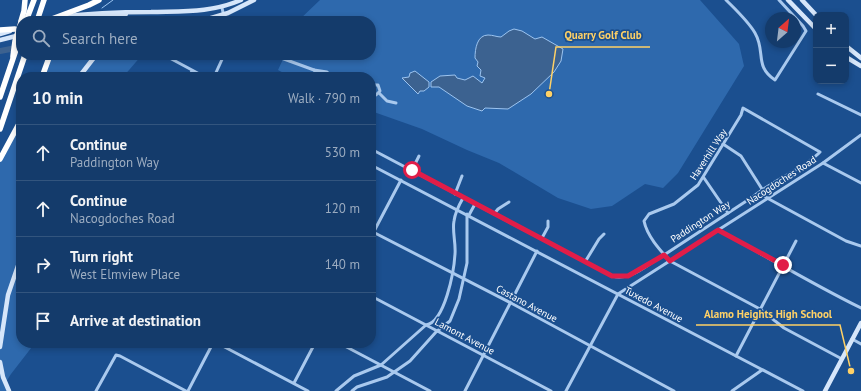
<!DOCTYPE html>
<meta charset="utf-8">
<style>
body{margin:0;font-family:"PT Sans",sans-serif;background:#1d4271;color:#f1f3f6}
.controls{position:absolute;right:12px;top:12px;display:grid;overflow:hidden;border-radius:8px;box-shadow:0 2px 6px #0003}
.controls button{width:36px;height:36px;display:grid;place-items:center;padding:0;border:0;border-bottom:1px solid #33557e;background:#143b6b;color:#f1f3f6;font:20px sans-serif}
.compass{position:absolute;left:765px;top:12px;width:36px;height:36px;border-radius:50%;background:#143b6b;box-shadow:0 2px 6px #0003;rotate:28deg}
.stop{position:absolute;width:12px;height:12px;margin:-9px;border:3px solid #e11d48;border-radius:50%;background:#fff}
.stop.end{background:#e11d48;border-color:#fff;box-shadow:0 1px 4px #0008}
.list{margin:0;padding:0;list-style:none}
h2{display:flex;justify-content:space-between;align-items:center;height:52px;margin:0;padding:0 16px;font-size:17px}
h2 small{font-size:13px;font-weight:400;color:#9dadc1}
.list li{display:grid;grid-template-columns:26px 1fr auto;gap:12px;align-items:center;box-sizing:border-box;height:56px;padding:0 16px;border-top:1px solid #33557e}
.list b{display:block;font-size:15px;white-space:nowrap}
.list p{margin:0;font-size:13px;white-space:nowrap;color:#9dadc1}
.list em{font-size:13px;font-style:normal;color:#9dadc1}
.icon{flex:none;width:22px;height:22px;fill:none;stroke:currentColor;stroke-width:2;stroke-linecap:round;stroke-linejoin:round}
.map{position:relative;flex:none;width:861px;height:391px;overflow:hidden}
.search{position:absolute;background:#143b6b;box-shadow:0 2px 6px #0003;left:16px;top:16px;width:360px;height:44px;display:flex;align-items:center;gap:10px;box-sizing:border-box;padding:0 14px;border-radius:16px;color:#9dadc1;font-size:15px}
.panel{position:absolute;background:#143b6b;box-shadow:0 2px 6px #0003;left:16px;top:72px;width:360px;height:276px;border-radius:16px}
.map>svg:first-child{display:block}
.green{fill:#2e69ad}
.water{fill:#3c6290;stroke:#9cc4f0}
.lines{fill:none;stroke-linecap:round;stroke-linejoin:round}
.stream{stroke:#9cc4f0;stroke-width:1}
.river{stroke:#3c6290;stroke-width:6}
.street{stroke:#a9c9ee;stroke-width:3}
.secondary{stroke:#d6e6fa;stroke-width:4.5}
.highway{stroke:#fff;stroke-width:5.5}
.highway-bridge{stroke:#fff;stroke-width:5.5}
.route{stroke:#e11d48;stroke-width:5}
.labels{text-anchor:middle;stroke-width:3.5;stroke-linejoin:round;paint-order:stroke}
.street-label{font-size:10px;fill:#fff;stroke:#1b4f8f}
.leader{fill:none;stroke:#ffd166;stroke-width:1.5}
.callout-dot{fill:#ffd166;stroke:#1b4f8f;stroke-width:1.5}
.callout-label{font-size:11px;text-anchor:middle;font-weight:bold;fill:#ffd166;stroke:#1b4f8f;stroke-width:3.5;stroke-linejoin:round;paint-order:stroke}
</style>
<div class="map">
<svg width="861" height="391" viewBox="0 0 861 391">
<rect width="100%" height="100%" fill="#1b4f8f"/>
<g class="green">
<polygon points="320,0 700,0 739,44 744,66 678,173 663,188 645,184 612,206 591,209 558,198 499,163 467,150 422,129 371,111 371,77 291,77 278,70 285,55 371,55 371,21 298,21"/>
<polygon points="52,55 142,55 123,77 44,77"/>
<polygon points="21,123 21,343 35,343 11,374 4,385 8,391 0,391 0,161"/>
</g>
<g class="water">
<path d="M 514,29 L 522,31 L 535,39 L 542,37 L 563,49 L 561,61 L 554,72 L 531,94 L 508,109 L 485,108 L 482,111 L 467,106 L 439,87 L 431,87 L 431,82 L 440,76 L 455,75 L 457,78 L 465,80 L 473,76 L 482,83 L 485,78 L 480,76 L 481,70 L 477,66 L 478,62 L 475,58 C 475,49 477,35 488,35 C 493,35 497,37 501,37 L 509,31 Z"/>
<polygon points="415,71 429,82 429,87 424,91 420,91 418,94 402,78 409,77 410,73"/>
</g>
<g class="lines">
<polyline class="stream" points="102,8 113,0"/>
<polyline class="river" points="0,51 21,47"/>
<g class="street">
<path d="M 726,0 C 736,10 748,21 755,33 C 766,52 754,66 775,80 L 806,31 L 803,26 L 779,0"/>
<polyline points="222,8 225,21"/>
<polyline points="164,55 205,77"/>
<polyline points="273,55 314,70"/>
<polyline points="189,77 192,71"/>
<polyline points="214,77 224,55"/>
<polyline points="322,77 314,70 327,72 332,77"/>
<polyline points="371,85 378,85 380,91 376,95 371,95"/>
<polyline points="379,93 387,101 396,103"/>
<polyline points="818,94 861,115"/>
<polyline points="371,143 373,139"/>
<polyline points="723,144 741,156 762,189"/>
<path d="M 371,149 L 612,276 C 632,281 647,264 664,255 L 754,196 C 773,180 804,169 820,152 L 743,108 L 741,115 L 698,185 L 674,204 L 649,214 L 644,221 C 647,236 660,250 670,261 L 760,309 L 784,328 L 842,359"/>
<polyline points="823,163 861,183"/>
<polyline points="371,165 803,391"/>
<polyline points="412,170 419,156"/>
<polyline points="704,178 728,213"/>
<polyline points="760,192 767,198 846,241 861,246"/>
<polyline points="455,194 462,176"/>
<polyline points="494,214 498,209 509,202"/>
<polyline points="469,215 475,204"/>
<path d="M 718,230 C 766,256 812,284 861,308"/>
<polyline points="371,231 511,303 674,391"/>
<polyline points="371,237 401,180"/>
<polyline points="542,238 548,227 548,221"/>
<polyline points="585,262 599,239 604,234"/>
<polyline points="371,296 551,391"/>
<polyline points="852,339 861,344"/>
<polyline points="217,343 308,391"/>
<polyline points="339,343 430,391"/>
<polyline points="736,356 796,241"/>
<polyline points="294,383 315,343"/>
<polyline points="96,391 116,355 120,356 186,391"/>
<polyline points="188,391 213,343"/>
<path d="M 336,391 L 354,376 L 381,365 L 426,325 C 445,322 454,271 455,254 C 456,243 452,231 454,221 C 455,213 459,205 463,198"/>
<polyline points="352,391 357,387 387,377 410,361 436,332 450,321 459,299 467,263 467,214"/>
<polyline points="465,391 537,251"/>
<polyline points="566,391 618,294 823,163 861,135"/>
<polyline points="732,391 762,370"/>
</g>
<g class="secondary">
<polyline points="788,0 816,29"/>
<polyline points="802,0 816,15"/>
<path d="M 62,17 C 91,13 122,12 151,12 C 183,11 211,13 241,0"/>
<polyline points="58,21 126,14"/>
<polyline points="201,21 228,13 254,0"/>
<polyline points="0,34 10,31"/>
<polyline points="0,40 20,35"/>
<polyline points="846,46 861,58"/>
<polyline points="846,57 861,66"/>
<polyline points="79,77 96,55"/>
<polyline points="0,347 8,295 21,257"/>
<polyline points="0,362 3,377 9,391"/>
<polyline points="825,391 861,323"/>
</g>
<g class="highway">
<polyline points="49,20 89,5 99,0"/>
<polyline points="21,21 24,11 25,0"/>
<polyline points="26,21 34,0"/>
<polyline points="37,21 44,0"/>
<polyline points="0,30 15,29"/>
<polyline points="42,77 50,55"/>
<polyline points="0,97 21,35"/>
<polyline points="0,129 25,55"/>
<polyline points="0,159 21,120"/>
</g>
<polyline class="highway-bridge" points="13,56 15,41 21,22"/>
</g>
<g class="lines">
<polyline class="route" points="412,170 612,276 628,276 664,255 670,261 718,230 783,265"/>
</g>
<g class="labels">
<g class="street-label">
<text transform="translate(708 154) rotate(-57)" y="4">Haverhill Way</text>
<text transform="translate(781 180) rotate(-33)" y="4">Nacogdoches Road</text>
<text transform="translate(700 221) rotate(-33)" y="4">Paddington Way</text>
<text transform="translate(527 303) rotate(28)" y="4">Castano Avenue</text>
<text transform="translate(654 304) rotate(28)" y="4">Tuxedo Avenue</text>
<text transform="translate(465 336) rotate(28)" y="4">Lamont Avenue</text>
</g>
</g>
<path class="leader" d="M549 94L556 47H650M851 371L840 325H696"/>
<g class="callout-dot">
<circle cx="549" cy="94" r="4"/>
<circle cx="851" cy="371" r="4"/>
</g>
<g class="callout-label">
<text x="603" y="39">Quarry Golf Club</text>
<text x="768" y="318">Alamo Heights High School</text>
</g>
</svg>
<div class="controls">
<button>+</button>
<button>−</button>
</div>
<svg class="compass" viewBox="-18 -18 36 36"><path d="M0-13l5 13h-10z" fill="#e53935"/><path d="M0 13l5-13h-10z" fill="#9dadc1"/></svg>
<div class="stop" style="left:412px;top:170px"></div>
<div class="stop end" style="left:783px;top:265px"></div>
<div class="search"><svg class="icon" aria-label="search" viewBox="0 0 24 24"><circle cx="10" cy="10" r="6"/><path d="M15 15l6 6"/></svg>Search here</div>
<section class="panel">
<h2>10 min<small>Walk · 790 m</small></h2>
<ul class="list">
<li><svg class="icon" aria-label="ahead" viewBox="0 0 24 24"><path d="M12 20V5M6 11l6-6 6 6"/></svg><div><b>Continue</b><p>Paddington Way</p></div><em>530 m</em></li>
<li><svg class="icon" aria-label="ahead" viewBox="0 0 24 24"><path d="M12 20V5M6 11l6-6 6 6"/></svg><div><b>Continue</b><p>Nacogdoches Road</p></div><em>120 m</em></li>
<li><svg class="icon" aria-label="right" viewBox="0 0 24 24"><path d="M7 20v-9h11M14 6l5 5-5 5"/></svg><div><b>Turn right</b><p>West Elmview Place</p></div><em>140 m</em></li>
<li><svg class="icon" aria-label="arrive" viewBox="0 0 24 24"><path d="M6 21V4h12l-3 4 3 4H6"/></svg><div><b>Arrive at destination</b></div></li>
</ul>
</section>
</div>
